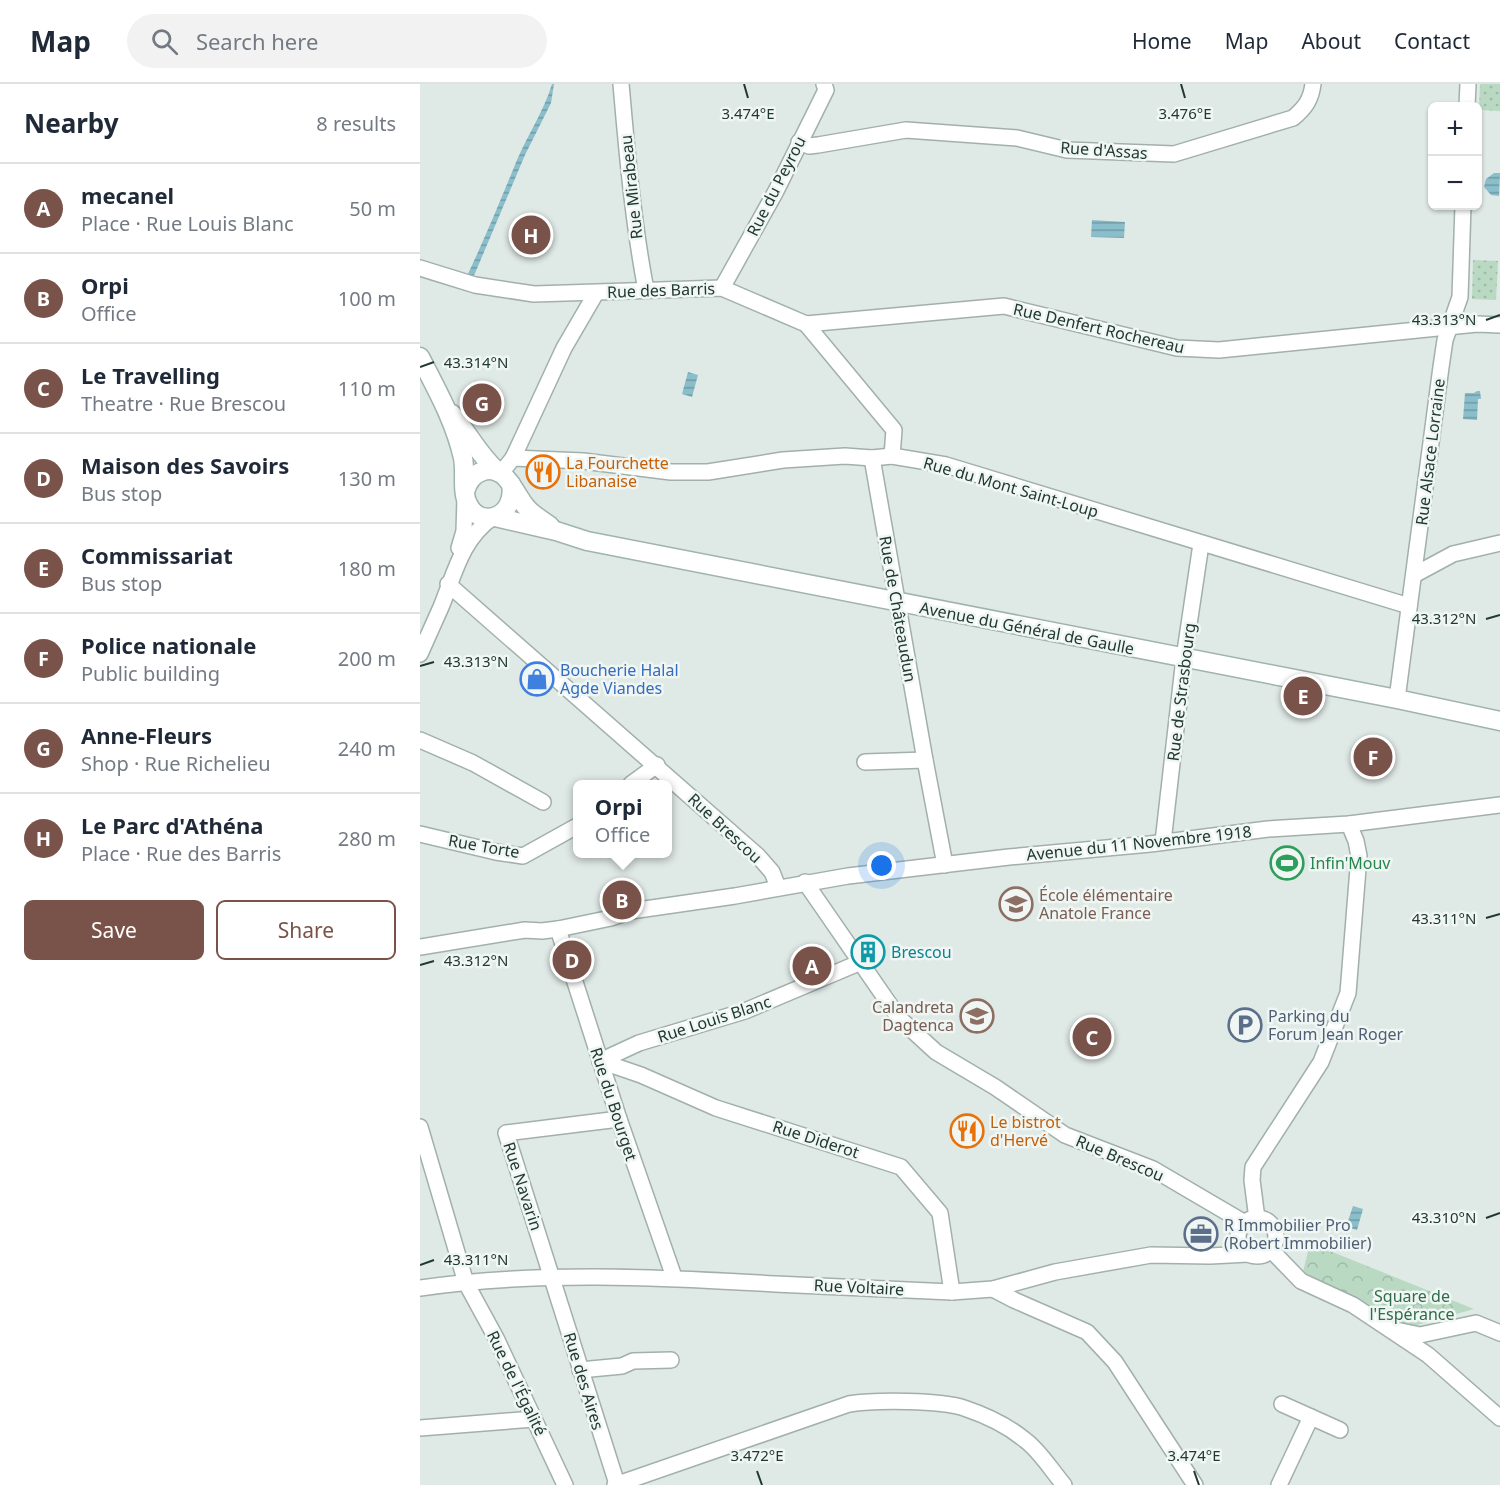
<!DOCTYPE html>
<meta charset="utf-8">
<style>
body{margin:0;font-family:"Noto Sans",sans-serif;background:#f2f2f3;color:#1f2937}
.controls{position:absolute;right:18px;top:18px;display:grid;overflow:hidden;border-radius:9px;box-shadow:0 2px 4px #0004}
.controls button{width:54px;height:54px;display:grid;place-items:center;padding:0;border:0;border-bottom:2px solid #e0e1e3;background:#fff;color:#1f2937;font:30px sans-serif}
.you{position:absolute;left:462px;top:782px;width:21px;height:21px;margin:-15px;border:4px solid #fff;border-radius:50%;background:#1a73e8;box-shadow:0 0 0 9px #1a73e833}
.badge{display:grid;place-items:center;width:39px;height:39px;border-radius:50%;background:#795349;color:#fff;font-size:20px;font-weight:700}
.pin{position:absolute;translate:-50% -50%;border:3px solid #fff;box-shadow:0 2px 6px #0006}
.popup{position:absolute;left:153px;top:696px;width:99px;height:78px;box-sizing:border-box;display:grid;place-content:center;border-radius:9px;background:#fff;filter:drop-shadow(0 2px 4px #0005);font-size:20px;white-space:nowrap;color:#747a83}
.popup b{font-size:22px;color:#1f2937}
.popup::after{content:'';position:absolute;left:50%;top:100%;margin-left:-12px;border:12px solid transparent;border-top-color:#fff}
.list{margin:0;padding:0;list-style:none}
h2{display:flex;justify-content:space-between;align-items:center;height:78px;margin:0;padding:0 24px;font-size:26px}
h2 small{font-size:20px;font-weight:400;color:#747a83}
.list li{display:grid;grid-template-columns:39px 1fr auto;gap:18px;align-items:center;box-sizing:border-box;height:90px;padding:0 24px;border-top:2px solid #e0e1e3}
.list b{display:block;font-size:22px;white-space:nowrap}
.list p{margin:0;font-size:20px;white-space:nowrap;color:#747a83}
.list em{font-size:20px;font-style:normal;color:#747a83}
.actions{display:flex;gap:12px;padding:18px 24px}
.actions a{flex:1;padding:14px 0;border:2px solid #795349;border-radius:9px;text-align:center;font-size:21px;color:#795349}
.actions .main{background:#795349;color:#fff}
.icon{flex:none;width:33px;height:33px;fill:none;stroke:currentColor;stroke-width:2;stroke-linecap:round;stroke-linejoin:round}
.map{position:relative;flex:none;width:1080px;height:1401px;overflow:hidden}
header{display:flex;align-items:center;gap:36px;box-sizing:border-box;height:84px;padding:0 30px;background:#fff;border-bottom:2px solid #e0e1e3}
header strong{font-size:28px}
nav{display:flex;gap:33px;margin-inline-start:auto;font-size:21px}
.search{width:420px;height:54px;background:#f2f2f3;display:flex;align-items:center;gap:15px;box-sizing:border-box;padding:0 21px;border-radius:33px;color:#747a83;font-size:22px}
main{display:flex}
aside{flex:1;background:#fff}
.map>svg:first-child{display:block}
.grass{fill:url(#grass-dots)}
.forest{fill:url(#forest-crowns)}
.water{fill:url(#water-rules)}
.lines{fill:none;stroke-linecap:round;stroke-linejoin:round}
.minor-casing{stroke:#a2b0ac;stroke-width:18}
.secondary-casing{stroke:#9fb4ad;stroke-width:21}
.minor{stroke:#fff;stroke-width:15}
.secondary{stroke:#fff;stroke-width:18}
.ticks{fill:none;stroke:#213833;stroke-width:2}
.labels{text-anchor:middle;stroke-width:5;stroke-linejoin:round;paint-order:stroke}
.street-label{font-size:16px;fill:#213833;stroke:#eff6f3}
.food-label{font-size:16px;fill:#c56008;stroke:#eff6f3;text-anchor:start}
.shop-label{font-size:16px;fill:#366cbe;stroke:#eff6f3;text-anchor:start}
.leisure-label{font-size:16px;fill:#27864d;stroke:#eff6f3;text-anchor:start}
.education-label{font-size:16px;fill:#785e54;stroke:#eff6f3;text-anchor:start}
.culture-label{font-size:16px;fill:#0d838f;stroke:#eff6f3;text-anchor:start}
.service-label{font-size:16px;fill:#4e5e75;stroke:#eff6f3;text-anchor:start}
.park-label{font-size:16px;fill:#2f6c49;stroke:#eff6f3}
.ticks-label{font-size:15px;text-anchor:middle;fill:#213833;stroke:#eff6f3;stroke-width:5;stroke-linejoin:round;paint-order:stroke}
</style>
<header>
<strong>Map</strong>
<div class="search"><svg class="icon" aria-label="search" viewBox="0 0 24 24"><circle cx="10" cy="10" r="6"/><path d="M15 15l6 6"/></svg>Search here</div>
<nav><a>Home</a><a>Map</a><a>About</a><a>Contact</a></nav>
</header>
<main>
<aside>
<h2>Nearby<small>8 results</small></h2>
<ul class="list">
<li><span class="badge">A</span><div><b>mecanel</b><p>Place · Rue Louis Blanc</p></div><em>50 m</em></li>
<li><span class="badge">B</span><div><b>Orpi</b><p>Office</p></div><em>100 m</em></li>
<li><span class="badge">C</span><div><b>Le Travelling</b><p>Theatre · Rue Brescou</p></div><em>110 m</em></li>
<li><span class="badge">D</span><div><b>Maison des Savoirs</b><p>Bus stop</p></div><em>130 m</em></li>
<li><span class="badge">E</span><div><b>Commissariat</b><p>Bus stop</p></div><em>180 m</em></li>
<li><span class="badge">F</span><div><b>Police nationale</b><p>Public building</p></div><em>200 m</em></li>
<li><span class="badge">G</span><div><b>Anne-Fleurs</b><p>Shop · Rue Richelieu</p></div><em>240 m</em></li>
<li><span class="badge">H</span><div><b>Le Parc d'Athéna</b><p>Place · Rue des Barris</p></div><em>280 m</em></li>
</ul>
<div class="actions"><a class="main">Save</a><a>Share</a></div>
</aside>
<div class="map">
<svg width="1080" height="1401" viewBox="0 0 1080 1401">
<defs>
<pattern id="grass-dots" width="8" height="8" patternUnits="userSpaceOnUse" patternTransform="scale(1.5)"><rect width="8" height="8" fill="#b9d9c3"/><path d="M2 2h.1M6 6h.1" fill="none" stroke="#9fbba8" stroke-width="1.8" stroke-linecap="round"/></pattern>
<pattern id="forest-crowns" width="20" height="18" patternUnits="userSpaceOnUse" patternTransform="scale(1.5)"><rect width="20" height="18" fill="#b9d9c3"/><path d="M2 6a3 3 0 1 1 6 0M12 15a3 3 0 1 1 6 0" fill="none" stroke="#9fbba8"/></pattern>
<pattern id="water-rules" width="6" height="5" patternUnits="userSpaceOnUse" patternTransform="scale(1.5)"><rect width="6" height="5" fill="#8abecb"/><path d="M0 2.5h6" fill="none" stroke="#709ba5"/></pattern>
</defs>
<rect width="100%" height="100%" fill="#dfe9e5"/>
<g class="grass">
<polygon points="1060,0 1080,0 1080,27 1059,26"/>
<polygon points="1053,176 1078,177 1076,216 1052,215"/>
</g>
<polygon class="forest" points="890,1159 1054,1225 990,1243 883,1188"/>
<g class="water">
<path d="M 132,0 L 134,0 L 131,19 L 105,71 L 53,194 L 47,192 C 65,154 81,115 97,76 C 108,50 124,27 132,0 Z"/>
<polygon points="1074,89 1080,89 1079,112 1071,111 1064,103 1066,95"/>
<polygon points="672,136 705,138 704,154 671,153"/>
<polygon points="268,288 278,291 272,313 262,310"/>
<polygon points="1057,307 1060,307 1061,315 1058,315 1057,336 1043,335 1045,309 1054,309"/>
<polygon points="933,1122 943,1125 937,1146 926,1143"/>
</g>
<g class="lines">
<g class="minor-casing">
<g id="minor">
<path d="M 201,0 C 207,69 213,138 226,206"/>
<polyline points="1047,22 1048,0"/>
<path d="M 379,58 L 389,62 L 398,61 L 486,46 L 597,54 L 647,66 L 754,70 L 873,34 C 885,24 891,16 893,0"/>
<polyline points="0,184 55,201 114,210 302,204 386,240 474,346 472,372"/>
<polyline points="302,204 356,107 406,6 404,0"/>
<polyline points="386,240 584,222 757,264 799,266 1057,240 1080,241"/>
<polyline points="93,374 144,264 176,209"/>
<polyline points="452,374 505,676 525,781"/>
<polyline points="81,389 93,374 163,377 251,388 288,388 363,376 425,372 452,374 472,372 526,381 989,522"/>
<polyline points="39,464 44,447 45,414"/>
<polyline points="994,491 1033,470 1080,459"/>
<polyline points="28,500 338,772 352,788 358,803"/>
<path d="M 0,570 C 7,554 14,539 21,523 C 35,489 41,456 73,433"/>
<polyline points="977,615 1021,283 1025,256 1040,213 1043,122"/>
<polyline points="0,656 53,679 123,718"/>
<polyline points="445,678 505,676"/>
<polyline points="211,700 237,681"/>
<polyline points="0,750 76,768 103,772 157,742"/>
<polyline points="743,758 764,574 781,460"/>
<polyline points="385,798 479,934 516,968 575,1003 645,1051 733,1085 825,1139"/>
<polyline points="138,845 199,1035 254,1193"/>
<polyline points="0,863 105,846 122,847 138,845 191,834 211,827 315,812 428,792 589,773 730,760 848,745 929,740 1080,721"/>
<polyline points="180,977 221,991 296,1024 481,1083 520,1129 532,1208"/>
<polyline points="180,977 219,959 325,927 441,878"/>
<polyline points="0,1043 46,1199 76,1254 145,1401"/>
<circle cx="837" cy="1153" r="19"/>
<polyline points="837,1135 832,1096 833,1083 901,978 928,909 939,772 936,757 929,740"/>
<polyline points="851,1166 881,1197 933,1221 1008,1271 1080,1334"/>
<path d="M 0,1204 C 117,1187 237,1193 355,1200 C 414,1203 473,1205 532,1208 L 573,1205 L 635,1188 L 731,1171 L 790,1172 L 828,1170"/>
<polyline points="573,1205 594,1216 667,1248 695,1278 775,1401"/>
<polyline points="976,1246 1000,1251 1056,1239 1080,1249"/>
<polyline points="160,1286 202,1282 213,1277 251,1276"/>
<polyline points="862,1320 920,1346"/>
<polyline points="0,1344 114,1335"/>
<polyline points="197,1400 86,1049 199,1035"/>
<path d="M 195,1401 L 429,1320 C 454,1316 521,1316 544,1324 C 565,1331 588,1342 605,1356 C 620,1367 632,1387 644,1401"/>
<polyline points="859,1401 891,1333"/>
</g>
</g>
<g class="secondary-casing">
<g id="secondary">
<path d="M 0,273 C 17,306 35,338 43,374 C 46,389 41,407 48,420 C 60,446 97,433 91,400"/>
<path d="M 32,330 C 50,351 57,369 78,388"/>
<path d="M 45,408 C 48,398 52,391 63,387 C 87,380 94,410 107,424 C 113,431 122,436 130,442"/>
<polyline points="75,433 136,447 167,457 977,615 1080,637"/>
</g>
</g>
<use href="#minor" class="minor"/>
<use href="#secondary" class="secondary"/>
</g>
<path class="ticks" d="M 324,0 L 328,14M 761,0 L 765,14M 1066,236 L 1080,231M 0,283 L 14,278M 1066,535 L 1080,531M 0,582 L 14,578M 1066,834 L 1080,830M 0,881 L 14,877M 1066,1134 L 1080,1129M 0,1181 L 14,1176M 337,1387 L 342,1401M 774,1387 L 779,1401"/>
<defs>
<g id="restaurant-ring" transform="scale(1.725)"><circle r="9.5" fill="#eff6f3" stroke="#e8710a" stroke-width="1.5"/><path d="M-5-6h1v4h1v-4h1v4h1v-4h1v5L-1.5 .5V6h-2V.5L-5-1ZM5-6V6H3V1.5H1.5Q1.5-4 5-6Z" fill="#e8710a"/></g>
<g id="shop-ring" transform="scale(1.725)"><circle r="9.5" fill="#eff6f3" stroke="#3f7fe0" stroke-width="1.5"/><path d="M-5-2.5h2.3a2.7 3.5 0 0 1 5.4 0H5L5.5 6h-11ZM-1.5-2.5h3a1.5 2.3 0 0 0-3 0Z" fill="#3f7fe0"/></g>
<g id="stadium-ring" transform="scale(1.725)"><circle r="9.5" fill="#eff6f3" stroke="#2e9e5b" stroke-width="1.5"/><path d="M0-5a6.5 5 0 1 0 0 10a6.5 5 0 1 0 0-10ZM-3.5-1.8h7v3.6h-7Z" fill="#2e9e5b"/></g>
<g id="school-ring" transform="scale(1.725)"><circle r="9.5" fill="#eff6f3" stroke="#8d6e63" stroke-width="1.5"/><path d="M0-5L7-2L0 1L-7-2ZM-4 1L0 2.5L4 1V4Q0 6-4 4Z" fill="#8d6e63"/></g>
<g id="building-ring" transform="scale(1.725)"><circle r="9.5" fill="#eff6f3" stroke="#0f9aa8" stroke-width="1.5"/><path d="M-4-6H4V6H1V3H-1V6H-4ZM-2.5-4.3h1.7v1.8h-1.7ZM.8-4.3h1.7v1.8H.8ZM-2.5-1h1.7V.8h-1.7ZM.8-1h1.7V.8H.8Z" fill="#0f9aa8"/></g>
<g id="parking-ring" transform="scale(1.725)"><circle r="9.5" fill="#eff6f3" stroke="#5c6f8a" stroke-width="1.5"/><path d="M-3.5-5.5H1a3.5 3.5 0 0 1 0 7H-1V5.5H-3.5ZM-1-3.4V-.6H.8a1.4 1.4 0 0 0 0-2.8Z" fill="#5c6f8a"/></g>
<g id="office-ring" transform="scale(1.725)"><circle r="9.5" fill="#eff6f3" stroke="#5c6f8a" stroke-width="1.5"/><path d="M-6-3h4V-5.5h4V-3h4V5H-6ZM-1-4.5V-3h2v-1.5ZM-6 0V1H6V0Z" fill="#5c6f8a"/></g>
</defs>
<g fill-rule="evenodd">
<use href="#restaurant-ring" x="123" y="388"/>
<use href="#shop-ring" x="117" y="595"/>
<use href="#stadium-ring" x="867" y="779"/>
<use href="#school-ring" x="596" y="820"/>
<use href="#building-ring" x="448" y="868"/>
<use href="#school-ring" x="557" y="932"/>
<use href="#parking-ring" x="825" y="941"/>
<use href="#restaurant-ring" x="547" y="1047"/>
<use href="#office-ring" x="781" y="1150"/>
</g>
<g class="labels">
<g class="street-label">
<text transform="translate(684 66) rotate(4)" y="6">Rue d'Assas</text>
<text transform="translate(356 102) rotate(-63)" y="6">Rue du Peyrou</text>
<text transform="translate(211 103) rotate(-96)" y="6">Rue Mirabeau</text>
<text transform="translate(241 206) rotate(-2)" y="6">Rue des Barris</text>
<text transform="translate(679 244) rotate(13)" y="6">Rue Denfert Rochereau</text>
<text transform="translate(1010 368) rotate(-83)" y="6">Rue Alsace Lorraine</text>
<text transform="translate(591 403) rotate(16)" y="6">Rue du Mont Saint-Loup</text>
<text transform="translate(478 525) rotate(80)" y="6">Rue de Châteaudun</text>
<text transform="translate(607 544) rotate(11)" y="6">Avenue du Général de Gaulle</text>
<text transform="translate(761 608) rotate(-83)" y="6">Rue de Strasbourg</text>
<text transform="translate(305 744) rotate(43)" y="6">Rue Brescou</text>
<text transform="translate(719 759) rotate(-6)" y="6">Avenue du 11 Novembre 1918</text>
<text transform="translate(64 762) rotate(10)" y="6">Rue Torte</text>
<text transform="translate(294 935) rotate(-18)" y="6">Rue Louis Blanc</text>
<text transform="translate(194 1020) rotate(72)" y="6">Rue du Bourget</text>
<text transform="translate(396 1055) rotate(18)" y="6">Rue Diderot</text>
<text transform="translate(700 1074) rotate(23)" y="6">Rue Brescou</text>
<text transform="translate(103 1102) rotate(72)" y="6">Rue Navarin</text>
<text transform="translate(439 1203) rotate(3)" y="6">Rue Voltaire</text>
<text transform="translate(164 1297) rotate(73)" y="6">Rue des Aires</text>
<text transform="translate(97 1299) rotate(64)" y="6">Rue de l'Égalité</text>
</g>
<g class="food-label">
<text x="146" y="385">La Fourchette<tspan x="146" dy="18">Libanaise</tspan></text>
<text x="570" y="1044">Le bistrot<tspan x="570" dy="18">d'Hervé</tspan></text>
</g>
<g class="shop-label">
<text x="140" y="592">Boucherie Halal<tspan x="140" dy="18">Agde Viandes</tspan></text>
</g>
<g class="leisure-label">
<text x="890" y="785">Infin'Mouv</text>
</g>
<g class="education-label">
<text x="619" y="817">École élémentaire<tspan x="619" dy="18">Anatole France</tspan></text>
<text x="534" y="929" text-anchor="end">Calandreta<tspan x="534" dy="18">Dagtenca</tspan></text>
</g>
<g class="culture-label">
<text x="471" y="874">Brescou</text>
</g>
<g class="service-label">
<text x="848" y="938">Parking du<tspan x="848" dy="18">Forum Jean Roger</tspan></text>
<text x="804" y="1147">R Immobilier Pro<tspan x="804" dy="18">(Robert Immobilier)</tspan></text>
</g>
<g class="park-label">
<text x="992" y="1218">Square de<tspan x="992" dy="18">l'Espérance</tspan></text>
</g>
</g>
<g class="ticks-label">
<text x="328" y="35">3.474°E</text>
<text x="765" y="35">3.476°E</text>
<text x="1024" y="241">43.313°N</text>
<text x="56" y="284">43.314°N</text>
<text x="1024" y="540">43.312°N</text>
<text x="56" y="583">43.313°N</text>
<text x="1024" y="840">43.311°N</text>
<text x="56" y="882">43.312°N</text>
<text x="1024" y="1139">43.310°N</text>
<text x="56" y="1181">43.311°N</text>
<text x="337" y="1377">3.472°E</text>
<text x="774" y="1377">3.474°E</text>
</g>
</svg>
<div class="controls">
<button>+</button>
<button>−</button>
</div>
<div class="you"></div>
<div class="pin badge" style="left:392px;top:882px">A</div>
<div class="pin badge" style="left:202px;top:816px">B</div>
<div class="popup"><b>Orpi</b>Office</div>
<div class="pin badge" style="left:672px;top:953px">C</div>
<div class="pin badge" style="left:152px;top:876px">D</div>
<div class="pin badge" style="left:883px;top:612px">E</div>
<div class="pin badge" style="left:953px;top:673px">F</div>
<div class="pin badge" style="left:62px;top:319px">G</div>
<div class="pin badge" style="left:111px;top:151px">H</div>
</div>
</main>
